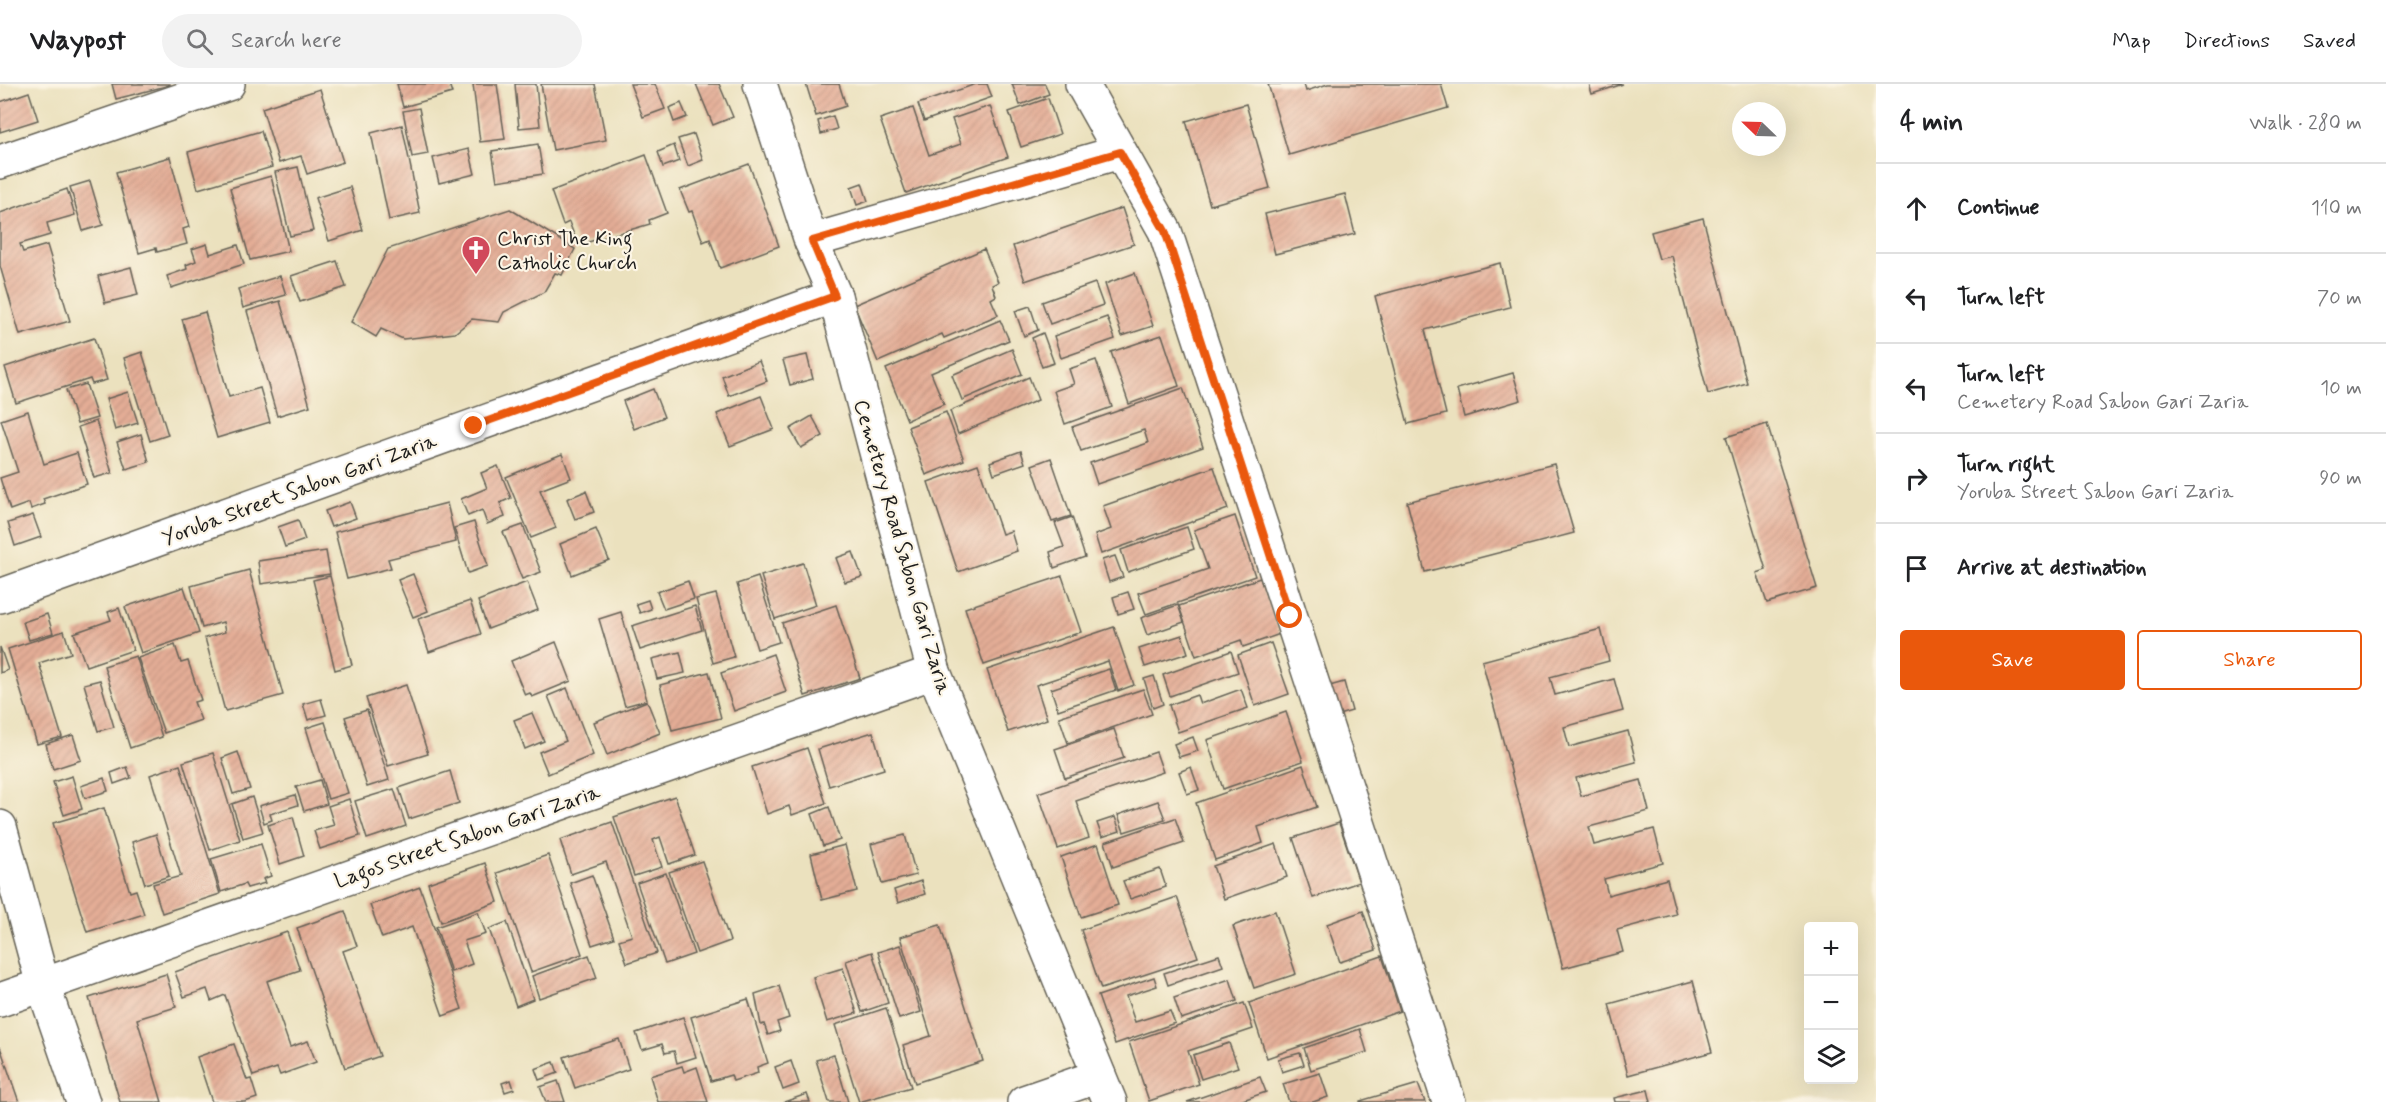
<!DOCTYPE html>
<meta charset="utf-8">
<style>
body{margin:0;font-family:Mynerve,sans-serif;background:#f2f2f2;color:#202124}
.controls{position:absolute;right:18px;bottom:18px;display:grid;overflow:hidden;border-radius:6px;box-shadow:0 6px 24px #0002}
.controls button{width:54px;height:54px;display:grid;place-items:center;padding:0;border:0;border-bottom:2px solid #e0e0e0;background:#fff;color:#202124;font:30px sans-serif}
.compass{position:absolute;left:1732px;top:18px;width:54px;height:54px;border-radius:50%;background:#fff;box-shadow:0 6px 24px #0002;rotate:293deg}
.stop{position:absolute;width:18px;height:18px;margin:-14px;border:4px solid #ea580c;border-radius:50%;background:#fff}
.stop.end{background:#ea580c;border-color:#fff;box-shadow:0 2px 6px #0008}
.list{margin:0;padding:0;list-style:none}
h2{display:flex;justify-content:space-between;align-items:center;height:78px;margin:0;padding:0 24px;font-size:26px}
h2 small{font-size:20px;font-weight:400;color:#757577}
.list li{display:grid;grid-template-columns:39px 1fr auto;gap:18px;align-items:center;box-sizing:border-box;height:90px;padding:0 24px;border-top:2px solid #e0e0e0}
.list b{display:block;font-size:22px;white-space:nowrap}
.list p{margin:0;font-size:20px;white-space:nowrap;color:#757577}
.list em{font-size:20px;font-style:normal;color:#757577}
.actions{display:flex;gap:12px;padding:18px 24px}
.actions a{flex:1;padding:14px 0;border:2px solid #ea580c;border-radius:6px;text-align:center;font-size:21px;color:#ea580c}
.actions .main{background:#ea580c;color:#fff}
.icon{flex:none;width:33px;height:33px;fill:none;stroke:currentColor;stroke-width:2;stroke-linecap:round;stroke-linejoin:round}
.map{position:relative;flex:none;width:1876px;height:1018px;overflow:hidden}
header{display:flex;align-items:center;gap:36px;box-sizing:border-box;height:84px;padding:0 30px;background:#fff;border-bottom:2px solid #e0e0e0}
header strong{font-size:28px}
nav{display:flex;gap:33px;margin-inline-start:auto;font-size:21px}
.search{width:420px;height:54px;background:#f2f2f2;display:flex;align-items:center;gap:15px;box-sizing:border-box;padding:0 21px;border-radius:33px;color:#757577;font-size:22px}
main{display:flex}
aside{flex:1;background:#fff}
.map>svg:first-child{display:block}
.building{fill:url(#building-hatch)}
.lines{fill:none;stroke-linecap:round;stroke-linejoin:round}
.street-casing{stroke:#646155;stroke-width:36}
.street{stroke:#fff;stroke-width:33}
.route{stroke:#ea580c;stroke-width:8}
.labels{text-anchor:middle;stroke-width:4.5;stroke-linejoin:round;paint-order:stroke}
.poi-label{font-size:21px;fill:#1c1c1c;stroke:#fcf5e5;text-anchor:start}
.street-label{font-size:21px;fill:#1c1c1c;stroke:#fcf5e5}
</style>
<header>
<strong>Waypost</strong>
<div class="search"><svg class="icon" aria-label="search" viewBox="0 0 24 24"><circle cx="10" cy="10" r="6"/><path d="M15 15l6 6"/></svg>Search here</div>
<nav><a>Map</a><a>Directions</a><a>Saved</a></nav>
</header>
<main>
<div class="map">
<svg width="1876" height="1018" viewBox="0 0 1876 1018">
<defs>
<pattern id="building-hatch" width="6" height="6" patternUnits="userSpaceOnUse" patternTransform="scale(1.5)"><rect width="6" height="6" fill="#e4ad96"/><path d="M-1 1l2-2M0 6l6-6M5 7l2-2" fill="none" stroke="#c39481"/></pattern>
</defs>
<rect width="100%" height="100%" fill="#fcf5e5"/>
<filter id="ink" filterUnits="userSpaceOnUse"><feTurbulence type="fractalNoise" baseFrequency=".0167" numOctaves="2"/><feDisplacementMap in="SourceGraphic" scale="12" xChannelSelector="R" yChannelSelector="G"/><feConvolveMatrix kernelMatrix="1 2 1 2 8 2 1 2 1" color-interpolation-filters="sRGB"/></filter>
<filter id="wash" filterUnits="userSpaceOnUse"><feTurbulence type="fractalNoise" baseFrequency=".008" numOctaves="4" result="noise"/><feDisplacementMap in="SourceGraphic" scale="24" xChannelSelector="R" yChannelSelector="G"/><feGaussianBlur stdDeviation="1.35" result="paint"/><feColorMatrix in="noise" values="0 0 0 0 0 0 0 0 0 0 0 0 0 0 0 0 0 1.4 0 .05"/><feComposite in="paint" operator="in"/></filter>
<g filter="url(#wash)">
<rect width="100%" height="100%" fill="#ebe1be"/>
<g id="blocks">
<g class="building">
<polygon points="112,0 170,0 170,1 116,15"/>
<polygon points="397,0 449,0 452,9 403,23"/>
<polygon points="473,0 497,0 505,55 480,58"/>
<polygon points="515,0 536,0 540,42 519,44"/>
<polygon points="541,0 595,0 606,56 553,66"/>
<polygon points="630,0 655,0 665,25 643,33"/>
<polygon points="696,0 719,0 733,33 713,41"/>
<polygon points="806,0 839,0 846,22 816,32"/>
<polygon points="976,0 987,0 992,13 924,37 918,20"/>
<polygon points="1012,0 1045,0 1049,10 1020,21"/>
<polygon points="1268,0 1304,0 1306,7 1328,0 1441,0 1448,24 1289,71"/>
<polygon points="1589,0 1623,0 1592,10"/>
<polygon points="320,5 343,78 307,90 301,72 279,79 262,24"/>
<polygon points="29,8 38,36 0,48 0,18"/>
<polygon points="1048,14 1060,50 1021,63 1009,28"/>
<polygon points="681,19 687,33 674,38 669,24"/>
<polygon points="1246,20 1270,104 1210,121 1186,37"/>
<polygon points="990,22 1008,73 906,109 880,35 913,24 929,71 961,60 952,35"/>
<polygon points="419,24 428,70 412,73 403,27"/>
<polygon points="833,32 837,45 821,50 818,37"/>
<polygon points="402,41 420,129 389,136 371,49"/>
<polygon points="261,47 272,83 198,105 188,68"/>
<polygon points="694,50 703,76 688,82 678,55"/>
<polygon points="538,60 543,90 497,97 492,67"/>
<polygon points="674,61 679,77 663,83 658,68"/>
<polygon points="469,65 475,90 439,99 433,74"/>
<polygon points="646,71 667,129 649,136 650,140 578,161 569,138 563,141 551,107"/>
<polygon points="170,73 189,143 183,145 187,160 157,168 156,164 139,169 116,88"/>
<polygon points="749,80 779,162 720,184 710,155 703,158 692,127 689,128 680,106"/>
<polygon points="298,83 313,147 290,152 275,88"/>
<polygon points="271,92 289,167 250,176 230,104"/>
<polygon points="90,97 103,141 83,147 70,103"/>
<polygon points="862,99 868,117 857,121 851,103"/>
<polygon points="350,103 363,146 329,157 315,114"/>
<polygon points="67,105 75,131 47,139 50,151 20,160 23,168 47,161 70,237 20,251 0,182 0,129"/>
<polygon points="1345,110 1355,150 1275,170 1265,130"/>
<polygon points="1122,124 1134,160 1025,197 1013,162"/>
<polygon points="510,125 575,165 562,191 555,189 544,208 504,228 499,238 472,235 455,249 403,255 381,245 376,253 351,238 388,165"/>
<polygon points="1703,134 1747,299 1708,310 1672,172 1659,175 1651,148"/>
<polygon points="207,160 210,170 238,161 244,180 171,204 167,192 187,185 186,181 196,177 192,165"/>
<polygon points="984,165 998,198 992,201 996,212 991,215 998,231 944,254 942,250 878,278 854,221"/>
<polygon points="337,177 346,203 300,218 291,192"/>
<polygon points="1500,179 1510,223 1425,246 1446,330 1408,340 1375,212"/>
<polygon points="131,183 138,211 105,219 98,192"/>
<polygon points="1135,189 1153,242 1122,252 1105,200"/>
<polygon points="280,192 286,211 243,224 238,205"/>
<polygon points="1095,199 1103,221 1050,240 1042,218"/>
<polygon points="280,217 310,322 277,332 247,227"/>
<polygon points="1030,222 1038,246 1024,252 1015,227"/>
<polygon points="205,228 229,313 260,304 270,338 217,354 182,235"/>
<polygon points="1107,233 1115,255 1061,274 1054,252"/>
<polygon points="1000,236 1009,256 931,289 944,320 907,336 886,285"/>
<polygon points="1043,249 1054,279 1042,283 1032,254"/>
<polygon points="1162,251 1179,302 1129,320 1111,268"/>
<polygon points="94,254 107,296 92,300 90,295 16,319 5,283"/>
<polygon points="1012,265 1022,290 962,316 952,291"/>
<polygon points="142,268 168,351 150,357 124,274"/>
<polygon points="807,271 813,295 790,301 783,276"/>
<polygon points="1096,276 1112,323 1065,340 1054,307 1074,300 1069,285"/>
<polygon points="759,277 767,297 729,312 722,292"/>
<polygon points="1513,289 1521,316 1464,333 1457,305"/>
<polygon points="1029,293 1038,316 958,350 950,327"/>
<polygon points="86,300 97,334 77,340 66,306"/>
<polygon points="1183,304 1203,363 1097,400 1090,379 1148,359 1144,346 1081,367 1072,343"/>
<polygon points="653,305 664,333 634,345 623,317"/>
<polygon points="128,308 138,339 115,346 106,315"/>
<polygon points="761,312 774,345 730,362 717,330"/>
<polygon points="28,327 44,380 77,369 87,400 43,415 45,420 31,425 29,419 10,426 0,394 18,388 1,336"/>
<polygon points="946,328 964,376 926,391 908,343"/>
<polygon points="812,332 823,352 801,364 790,345"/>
<polygon points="96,337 112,389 94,394 78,343"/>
<polygon points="1767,340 1817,504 1767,519 1757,489 1766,486 1726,353"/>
<polygon points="141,350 149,378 126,385 117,358"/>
<polygon points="1021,367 1025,379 994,390 990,378"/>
<polygon points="562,370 571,394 540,406 556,444 531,454 506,393"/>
<polygon points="1051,374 1071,432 1052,438 1032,381"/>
<polygon points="978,380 1002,450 1011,447 1017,467 958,488 928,398"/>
<polygon points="1554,380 1574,449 1425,488 1407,418"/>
<polygon points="498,382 511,414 500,419 505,433 487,440 482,426 468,432 461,415 487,404 481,389"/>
<polygon points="1214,383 1228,425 1101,470 1095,451 1111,445 1103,422"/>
<polygon points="586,407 594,428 575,435 567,415"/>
<polygon points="350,418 356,434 331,443 325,427"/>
<polygon points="447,419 456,458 388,475 391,484 347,495 335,448"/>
<polygon points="33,431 41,453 15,462 8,439"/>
<polygon points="1235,432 1255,492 1146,530 1138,509 1208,485 1194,446"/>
<polygon points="1072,433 1085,473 1054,484 1050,468 1064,463 1055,439"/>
<polygon points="298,436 305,456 285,463 278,443"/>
<polygon points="474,438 488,482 468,489 454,444"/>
<polygon points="523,441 541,488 522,495 503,448"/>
<polygon points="1187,443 1194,465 1128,488 1121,466"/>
<polygon points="596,445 609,476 572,491 560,460"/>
<polygon points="326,467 330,490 261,500 258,477"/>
<polygon points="853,468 862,493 845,498 836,474"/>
<polygon points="1115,472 1123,493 1109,498 1102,476"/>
<polygon points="803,479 816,521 775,535 761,492"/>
<polygon points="249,486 283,611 225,627 205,554 225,548 223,538 202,544 191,502"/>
<polygon points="413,490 428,527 413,533 398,496"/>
<polygon points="330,492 352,581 335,586 313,496"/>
<polygon points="1062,492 1081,548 984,581 965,524"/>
<polygon points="758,493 779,558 757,565 737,500"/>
<polygon points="1260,494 1280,550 1243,563 1241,556 1196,572 1179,522"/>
<polygon points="688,497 694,515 664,525 657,508"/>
<polygon points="527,498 538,526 488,545 478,517"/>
<polygon points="184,503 199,549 141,569 125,523"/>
<polygon points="1128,508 1134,525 1118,530 1113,513"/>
<polygon points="716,510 734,573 713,579 696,515"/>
<polygon points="648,516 651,525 640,529 636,520"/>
<polygon points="470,517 481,550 429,568 418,535"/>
<polygon points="836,521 860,594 805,612 782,539"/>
<polygon points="1178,521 1184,538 1147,551 1141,534"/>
<polygon points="695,522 702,546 640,566 632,542"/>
<polygon points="119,524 133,566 86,582 74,549 111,536 108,528"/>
<polygon points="621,528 647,616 625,622 599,535"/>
<polygon points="47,530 53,549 29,556 23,538"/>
<polygon points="1114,543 1134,601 1118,607 1108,577 1036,601 1047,635 1008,648 987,586"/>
<polygon points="1601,545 1609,577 1550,593 1555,611 1614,595 1623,627 1564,643 1569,663 1628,647 1636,678 1576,694 1581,712 1641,696 1649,727 1589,743 1594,761 1654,745 1663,779 1604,795 1608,811 1667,795 1676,830 1617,846 1623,868 1563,884 1482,577"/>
<polygon points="64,547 71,569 39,579 62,653 37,660 8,565"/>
<polygon points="1182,551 1188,569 1145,583 1139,565"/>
<polygon points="556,558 571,597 532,613 530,609 525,611 511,577"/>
<polygon points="1271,559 1289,610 1255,622 1238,571"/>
<polygon points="175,561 181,579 188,577 201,616 194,618 201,636 164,649 138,574"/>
<polygon points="0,563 8,586 0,589"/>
<polygon points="1231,567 1238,588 1170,612 1163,591"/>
<polygon points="680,568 685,589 657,595 652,575"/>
<polygon points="773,570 786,608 734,627 721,589"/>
<polygon points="136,572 162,653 130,664 104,582"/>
<polygon points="1109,585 1116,606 1058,626 1051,605"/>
<polygon points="709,588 721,634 672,646 660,601"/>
<polygon points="1154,592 1163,620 1153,624 1144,595"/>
<polygon points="100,596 114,643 98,647 84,600"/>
<polygon points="1344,598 1352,627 1335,632 1326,603"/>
<polygon points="406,601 428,670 388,682 366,614"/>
<polygon points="567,604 593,671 548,690 539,668 566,657 548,612"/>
<polygon points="1143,605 1152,630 1068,659 1059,633"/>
<polygon points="1241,605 1248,624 1178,648 1169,621 1197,611 1200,620"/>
<polygon points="321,615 326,631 308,636 303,620"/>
<polygon points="647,617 660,649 607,671 594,638"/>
<polygon points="367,626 389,696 367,703 345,633"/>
<polygon points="1286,628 1303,677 1223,705 1207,656"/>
<polygon points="532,629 544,657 525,665 514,636"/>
<polygon points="325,638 348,709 328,715 306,644"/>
<polygon points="1114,645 1124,674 1065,694 1055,665"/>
<polygon points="873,648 884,685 829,702 818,665"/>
<polygon points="73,651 81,676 53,685 46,660"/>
<polygon points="1193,653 1198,667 1179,673 1174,660"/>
<polygon points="807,664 826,719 792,731 789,722 767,730 752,683"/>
<polygon points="238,668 250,705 233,710 222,674"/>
<polygon points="1156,668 1163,688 1076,717 1089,754 1058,765 1038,709"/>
<polygon points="213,669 240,756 210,766 183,678"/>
<polygon points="180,681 220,810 162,829 153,800 181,792 150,691"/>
<polygon points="1303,681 1317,723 1258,743 1263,759 1215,776 1196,719"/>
<polygon points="127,683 131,694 114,700 111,689"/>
<polygon points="1191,683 1199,706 1187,710 1179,688"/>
<polygon points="450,687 459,719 409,735 399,704"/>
<polygon points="72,692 82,725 64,731 53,698"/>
<polygon points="104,694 108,707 85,714 81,702"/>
<polygon points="320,696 327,720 304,727 296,703"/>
<polygon points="394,705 406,742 367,755 355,717"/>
<polygon points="295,711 298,721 270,730 272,736 264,739 259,722"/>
<polygon points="675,712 695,771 669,780 660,753 653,756 662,783 634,792 614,733"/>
<polygon points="252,713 263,748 243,754 232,720"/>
<polygon points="349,715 360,752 320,765 314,747 334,741 328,722"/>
<polygon points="1158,717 1165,735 1124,748 1118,731"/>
<polygon points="829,723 840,756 823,762 812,730"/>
<polygon points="104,724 130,808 136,806 144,830 87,848 53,739"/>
<polygon points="293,733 304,772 280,780 268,741"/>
<polygon points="1115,733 1120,747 1102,753 1097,739"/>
<polygon points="1175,734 1184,759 1113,783 1105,758"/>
<polygon points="612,738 657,869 627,879 619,856 632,852 606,778 571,790 560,756"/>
<polygon points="1339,739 1359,798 1313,814 1293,754"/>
<polygon points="156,750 169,792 145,800 132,758"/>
<polygon points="905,751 916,791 882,800 871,760"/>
<polygon points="261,760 271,792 263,795 265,799 247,804 245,800 221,808 211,775"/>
<polygon points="1098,760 1118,821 1081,833 1061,773"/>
<polygon points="1276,760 1287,793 1224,815 1213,782"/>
<polygon points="845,761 857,807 822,816 811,770"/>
<polygon points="548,771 582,870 531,888 497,789"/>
<polygon points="702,777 730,857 697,869 669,788"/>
<polygon points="485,779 498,818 441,838 428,799"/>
<polygon points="1160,785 1166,803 1130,815 1123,797"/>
<polygon points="666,789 694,870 665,880 637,799"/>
<polygon points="592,791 614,854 592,861 570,799"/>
<polygon points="921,797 925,810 898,819 894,806"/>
<polygon points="420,803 462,925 443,932 412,843 382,854 370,821"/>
<polygon points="1177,813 1198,873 1101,905 1081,846"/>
<polygon points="345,827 357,862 343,867 380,972 345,984 297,844"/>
<polygon points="1275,827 1296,890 1254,904 1233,842"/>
<polygon points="1363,827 1376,866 1340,878 1327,840"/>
<polygon points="478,828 486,850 464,857 472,880 451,888 436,843"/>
<polygon points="507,838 533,915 516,922 489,845"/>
<polygon points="940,841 983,977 915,999 903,961 931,952 900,853"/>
<polygon points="287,848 300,886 267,897 290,963 308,957 316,978 280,991 277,984 253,992 225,911 211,917 207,905 184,913 175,888"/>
<polygon points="900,861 921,928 899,935 878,868"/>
<polygon points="872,868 888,919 862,928 846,877"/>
<polygon points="589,871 597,894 539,914 532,892"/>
<polygon points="1219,871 1223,882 1168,901 1164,889"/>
<polygon points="1382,872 1400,927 1267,974 1249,919"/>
<polygon points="843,884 857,929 827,938 813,893"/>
<polygon points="166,890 176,923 137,935 162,1018 120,1018 89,914"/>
<polygon points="1154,893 1157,902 1126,912 1135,938 1170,927 1175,939 1115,960 1098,912"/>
<polygon points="1230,895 1237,917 1181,935 1174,914"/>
<polygon points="1693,897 1712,968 1628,991 1609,920"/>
<polygon points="779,902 789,934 777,938 780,947 768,951 764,940 761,941 755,910"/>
<polygon points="748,915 768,979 757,983 758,989 733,997 731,991 711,997 691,933"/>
<polygon points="1244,919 1253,945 1188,967 1199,1000 1149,1017 1129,958"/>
<polygon points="886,924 911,1003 859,1018 835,941"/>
<polygon points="683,933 696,973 677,979 674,967 665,969 662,960 642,966 636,949"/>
<polygon points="1360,945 1367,968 1311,986 1304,964"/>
<polygon points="619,955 629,985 575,1004 564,973"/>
<polygon points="1229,959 1238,983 1201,995 1193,971"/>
<polygon points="234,960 247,996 251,995 257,1014 245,1018 212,1018 197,973"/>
<polygon points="0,963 19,1018 0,1018"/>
<polygon points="1300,969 1304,981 1282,988 1278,975"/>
<polygon points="834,971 848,1018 829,1018 816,976"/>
<polygon points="791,977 799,1000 783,1006 775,983"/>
<polygon points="554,978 558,989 539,996 535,985"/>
<polygon points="682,982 684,988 697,983 708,1018 658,1018 650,992"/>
<polygon points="1320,989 1328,1013 1313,1018 1289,1018 1283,1000"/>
<polygon points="1260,993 1266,1008 1237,1018 1187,1018"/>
<polygon points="511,996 514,1005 505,1008 502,999"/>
<polygon points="558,997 565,1018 546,1018 540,1003"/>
<polygon points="1418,1000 1425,1018 1360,1018 1360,1017"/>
<polygon points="1648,1006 1651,1018 1615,1018 1614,1014"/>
<polygon points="807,1010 810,1018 784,1018"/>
</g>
</g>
</g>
<g filter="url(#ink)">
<use href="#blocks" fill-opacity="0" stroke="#646155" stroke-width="1.5"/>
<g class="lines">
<g class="street-casing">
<g id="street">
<polyline points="760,0 811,157 835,212 934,588 1110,1018"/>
<polyline points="1082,0 1165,147 1449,1018"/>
<polyline points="0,78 228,0"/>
<polyline points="811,157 1120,68"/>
<polyline points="0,512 835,212"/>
<polyline points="0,743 43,901 83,1018"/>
<polyline points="0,916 934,588"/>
<polyline points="1024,1018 1099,992"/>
</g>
</g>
<use href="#street" class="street"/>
</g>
</g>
<g class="lines" filter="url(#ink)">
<polyline class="route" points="474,342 835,212 812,157 1120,68 1165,147 1290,532"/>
</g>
<defs>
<g id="church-pin" transform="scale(1.5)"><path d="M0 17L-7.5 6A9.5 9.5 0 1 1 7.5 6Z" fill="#d1495b" stroke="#fcf5e5"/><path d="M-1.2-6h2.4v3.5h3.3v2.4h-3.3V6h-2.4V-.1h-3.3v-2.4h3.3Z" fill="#fff"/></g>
</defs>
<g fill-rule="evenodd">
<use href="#church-pin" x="476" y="166"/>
</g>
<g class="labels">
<g class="poi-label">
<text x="497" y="161">Christ The King<tspan x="497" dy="24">Catholic Church</tspan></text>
</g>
<g class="street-label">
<text transform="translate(299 405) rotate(-20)" y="7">Yoruba Street Sabon Gari Zaria</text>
<text transform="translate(903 463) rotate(74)" y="7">Cemetery Road Sabon Gari Zaria</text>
<text transform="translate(467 752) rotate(-19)" y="7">Lagos Street Sabon Gari Zaria</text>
</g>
</g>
</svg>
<div class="controls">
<button>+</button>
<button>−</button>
<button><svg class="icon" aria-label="layers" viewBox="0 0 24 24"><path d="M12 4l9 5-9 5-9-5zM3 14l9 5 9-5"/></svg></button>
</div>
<svg class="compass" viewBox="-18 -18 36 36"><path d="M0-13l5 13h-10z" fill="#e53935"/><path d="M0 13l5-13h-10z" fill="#757577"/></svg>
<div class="stop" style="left:1290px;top:532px"></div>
<div class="stop end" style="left:474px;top:342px"></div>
</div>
<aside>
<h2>4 min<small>Walk · 280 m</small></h2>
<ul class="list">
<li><svg class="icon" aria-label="ahead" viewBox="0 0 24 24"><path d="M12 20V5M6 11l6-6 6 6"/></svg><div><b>Continue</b></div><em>110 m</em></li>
<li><svg class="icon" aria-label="left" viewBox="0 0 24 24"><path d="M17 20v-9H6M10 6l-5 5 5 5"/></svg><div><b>Turn left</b></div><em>70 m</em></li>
<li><svg class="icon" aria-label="left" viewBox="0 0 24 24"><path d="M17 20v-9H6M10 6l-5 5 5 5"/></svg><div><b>Turn left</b><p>Cemetery Road Sabon Gari Zaria</p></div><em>10 m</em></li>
<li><svg class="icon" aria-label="right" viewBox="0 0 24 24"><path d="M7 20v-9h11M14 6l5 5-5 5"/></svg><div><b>Turn right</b><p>Yoruba Street Sabon Gari Zaria</p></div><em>90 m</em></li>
<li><svg class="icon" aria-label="arrive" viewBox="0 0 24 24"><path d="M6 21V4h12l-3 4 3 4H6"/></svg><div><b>Arrive at destination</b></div></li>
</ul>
<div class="actions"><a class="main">Save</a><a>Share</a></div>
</aside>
</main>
